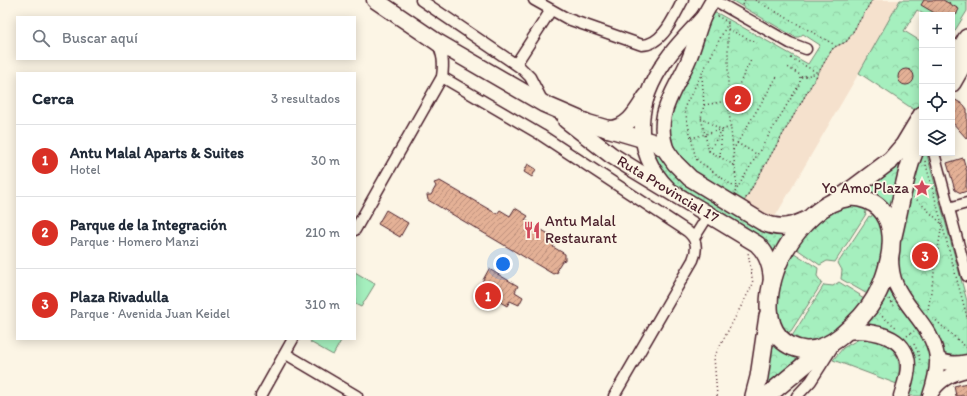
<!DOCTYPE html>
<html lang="es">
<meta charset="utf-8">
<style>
body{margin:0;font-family:Itim,sans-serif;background:#f2f2f3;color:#1f2937}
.controls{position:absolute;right:12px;top:12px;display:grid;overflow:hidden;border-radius:0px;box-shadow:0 2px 10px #0003}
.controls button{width:36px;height:36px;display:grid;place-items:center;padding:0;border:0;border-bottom:1px solid #e0e1e3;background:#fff;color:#1f2937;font:20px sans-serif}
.you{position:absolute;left:503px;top:264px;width:14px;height:14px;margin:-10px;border:3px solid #fff;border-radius:50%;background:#1a73e8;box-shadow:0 0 0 6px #1a73e833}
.badge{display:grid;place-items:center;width:26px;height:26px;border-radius:50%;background:#d93025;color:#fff;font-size:13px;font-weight:700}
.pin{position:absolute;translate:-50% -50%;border:2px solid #fff;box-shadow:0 1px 4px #0006}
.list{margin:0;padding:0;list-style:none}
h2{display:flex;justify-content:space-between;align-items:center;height:52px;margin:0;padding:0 16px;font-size:17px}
h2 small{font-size:13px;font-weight:400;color:#747a83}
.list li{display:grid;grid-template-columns:26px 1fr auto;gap:12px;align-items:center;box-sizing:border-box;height:72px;padding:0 16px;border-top:1px solid #e0e1e3}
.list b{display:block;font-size:15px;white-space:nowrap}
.list p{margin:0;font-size:13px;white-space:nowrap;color:#747a83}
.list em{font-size:13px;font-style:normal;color:#747a83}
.icon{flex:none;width:22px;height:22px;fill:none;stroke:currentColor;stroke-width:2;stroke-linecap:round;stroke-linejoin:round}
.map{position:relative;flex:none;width:967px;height:396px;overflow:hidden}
.search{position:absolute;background:#fff;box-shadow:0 2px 10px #0003;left:16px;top:16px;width:340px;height:44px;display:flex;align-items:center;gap:10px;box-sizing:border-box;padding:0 14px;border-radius:0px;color:#747a83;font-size:15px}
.panel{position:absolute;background:#fff;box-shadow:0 2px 10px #0003;left:16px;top:72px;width:340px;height:268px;border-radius:0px}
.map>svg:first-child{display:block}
.built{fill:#f5e1cd}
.grass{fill:url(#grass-dots);stroke:#788774}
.park{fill:url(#park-crowns);stroke:#788774}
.pitch{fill:#a5efbe;stroke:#788774}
.building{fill:url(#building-hatch);stroke:#4a1f2b}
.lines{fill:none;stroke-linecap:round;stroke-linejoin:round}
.minor-casing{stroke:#4a1f2b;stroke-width:13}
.secondary-casing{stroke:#4a1f2b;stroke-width:17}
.primary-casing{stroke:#4a1f2b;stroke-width:19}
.trunk-casing{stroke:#4a1f2b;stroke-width:20}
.path{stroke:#4a1f2b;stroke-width:1.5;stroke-dasharray:1 3;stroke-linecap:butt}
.minor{stroke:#fcf5e5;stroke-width:10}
.secondary{stroke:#fcf5e5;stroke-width:14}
.primary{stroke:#fcf5e5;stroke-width:16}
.trunk{stroke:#fcf5e5;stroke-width:17}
.labels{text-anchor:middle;stroke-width:3.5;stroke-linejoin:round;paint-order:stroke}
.poi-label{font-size:15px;fill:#4a1f2b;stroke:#fcf5e5;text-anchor:end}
.street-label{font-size:15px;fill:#4a1f2b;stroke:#fcf5e5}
</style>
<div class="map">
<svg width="967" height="396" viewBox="0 0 967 396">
<defs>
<pattern id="grass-dots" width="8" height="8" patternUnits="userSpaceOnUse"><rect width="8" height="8" fill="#a5efbe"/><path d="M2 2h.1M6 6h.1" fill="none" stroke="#90cca3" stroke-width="1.8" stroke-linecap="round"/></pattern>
<pattern id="park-crowns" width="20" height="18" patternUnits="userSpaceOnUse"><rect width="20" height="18" fill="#a5efbe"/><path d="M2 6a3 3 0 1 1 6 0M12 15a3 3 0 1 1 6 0" fill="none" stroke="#90cca3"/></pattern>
<pattern id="building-hatch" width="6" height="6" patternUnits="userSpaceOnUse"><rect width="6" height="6" fill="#e4b196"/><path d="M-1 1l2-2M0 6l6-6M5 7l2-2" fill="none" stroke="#bb8f7b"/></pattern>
</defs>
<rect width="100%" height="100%" fill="#fcf5e5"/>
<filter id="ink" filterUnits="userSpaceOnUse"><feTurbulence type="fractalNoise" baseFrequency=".025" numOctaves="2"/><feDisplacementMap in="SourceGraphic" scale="8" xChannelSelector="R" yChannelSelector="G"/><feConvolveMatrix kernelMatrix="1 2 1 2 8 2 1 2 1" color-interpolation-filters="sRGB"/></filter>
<g filter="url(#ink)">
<polygon class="built" points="872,0 900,0 859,73 772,222 742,205 832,48 836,45 845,43 848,40"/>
<polygon class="grass" points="651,145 786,233 775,257 679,191 658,168"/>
<g class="park">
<path d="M 731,0 L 872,0 L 848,40 C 843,45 836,44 831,51 L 742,205 L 701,181 L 671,148 L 667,116 L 697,43 L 712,15 L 715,13 L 719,14 L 808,64 L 820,45 L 803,34 L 799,37 L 795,37 Z"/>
<polygon points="900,0 967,0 967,11 954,32 952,31 952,15 925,15 917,10 904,31 922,42 922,102 916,111 859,73"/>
<polygon points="920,152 925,153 927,155 967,301 967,356 946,361 898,280 897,247"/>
<polygon points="902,163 894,210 855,192 900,164"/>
<polygon points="842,204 869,207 865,213 866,214 835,262 827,261 820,265 794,247 813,224"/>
<polygon points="875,210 878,213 887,246 869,295 841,279 842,270 838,263 869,216 871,217"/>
<polygon points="791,251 818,268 817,276 822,283 791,331 790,331 785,338 780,332 775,295"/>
<polygon points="839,282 860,295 859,296 866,300 860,309 821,343 789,341 824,285 833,286"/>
<polygon points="888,285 918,327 932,358 924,396 907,396 915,364 914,357 910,348 908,345 863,325"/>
<path d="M 861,338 C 891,338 905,355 897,384 L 833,360 L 843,348 Z"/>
<polygon points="768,339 809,354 767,386 764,387"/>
</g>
<g class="pitch">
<polygon points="355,272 375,284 361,307 355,304"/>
<polygon points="312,339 342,339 333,355 310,342"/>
</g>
<g class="building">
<polygon points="924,0 943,0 959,9 956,15 938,15 921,5"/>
<circle cx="906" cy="77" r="8"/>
<polygon points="952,98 964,105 967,109 967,139 952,122"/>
<polygon points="963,158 967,172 966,188 967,191 961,193 955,190 947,163"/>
<polygon points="528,164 536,169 532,177 524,172"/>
<polygon points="440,181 497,214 500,210 510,216 515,208 528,216 525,220 557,239 553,247 565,254 565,260 562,261 557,269 558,272 553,274 428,200 427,195 431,195 436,186 434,183"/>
<polygon points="386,210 408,223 400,237 378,224"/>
<polygon points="489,269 518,286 515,292 523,297 519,305 510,301 507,306 478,289"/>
<polygon points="967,383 967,396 956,396 954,386"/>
</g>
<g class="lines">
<g class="minor-casing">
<g id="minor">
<polyline points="421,0 521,68 530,77 543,102"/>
<path d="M 534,0 L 568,19 L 642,45 C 663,45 674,16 683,0"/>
<polyline points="714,0 790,43 806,49"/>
<polyline points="516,64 551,10"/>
<path d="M 442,77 L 541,135 L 687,231 C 697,239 698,248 693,260 L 614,396"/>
<polyline points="934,153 967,276"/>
<polyline points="949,208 967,203"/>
<path d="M 355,230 L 442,77 C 444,63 443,55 437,42"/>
<polyline points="694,238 709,214"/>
<polyline points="286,354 357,396"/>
<polyline points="261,396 293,339"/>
<polyline points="797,396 811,381 832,348"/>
</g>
</g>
<g class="secondary-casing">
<g id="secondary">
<path d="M 668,153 C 652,115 675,92 689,59 C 695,45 698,30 704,16 C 707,10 710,5 713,0"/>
<path d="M 668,188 C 630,149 637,101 666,60 C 677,44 692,30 704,16"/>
<path d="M 891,257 C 891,267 892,276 896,285 C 907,310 933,328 937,357 C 938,370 934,384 930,396"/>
<path d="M 846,332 C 870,329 908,335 908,366 C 908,376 904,386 901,396"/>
<path d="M 937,358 C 945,365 957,364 967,362"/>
<path d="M 933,390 C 941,378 953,373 967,370"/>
</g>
</g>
<g class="primary-casing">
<g id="primary">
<path d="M 375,0 L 437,42 L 544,104 L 588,123 L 656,143 L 665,149 L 675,163 L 690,178 L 762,222 C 782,231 793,226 812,217"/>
<path d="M 566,120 L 611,155 L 635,170 L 757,244 C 769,255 772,269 772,284"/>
<path d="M 607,129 C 627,130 637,112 646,97"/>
</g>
</g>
<g class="trunk-casing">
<g id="trunk">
<polyline points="952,64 967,38"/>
<polyline points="952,83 967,57"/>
<path d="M 851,197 C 907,200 894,264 875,298 C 867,312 854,325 841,336 C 831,344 819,351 805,350 C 755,343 766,282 785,250 C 798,227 823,200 851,197 Z"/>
<polyline points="839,199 891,160 904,145 922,115"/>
<path d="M 893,236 C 901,203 906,164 922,135"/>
<polyline points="754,396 759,377 768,316"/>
<polyline points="767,396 825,348"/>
</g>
</g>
<g class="path">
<polyline points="755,0 835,45"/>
<polyline points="949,3 951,0"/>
<polyline points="742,5 745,0"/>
<polyline points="717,16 728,22 728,101 737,189"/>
<polyline points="728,23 685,106 685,111 695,155 697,160 737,189"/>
<polyline points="728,29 757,43"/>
<polyline points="791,58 818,73"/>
<polyline points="702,76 704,105 701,118 709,151 734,165"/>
<polyline points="801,77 818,73"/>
<polyline points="704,105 727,101"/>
<polyline points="729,105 751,60"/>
<polyline points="701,118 722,130"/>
<polyline points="691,138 731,127"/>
<polyline points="737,143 758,155"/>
<polyline points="733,150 778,75"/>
<polyline points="709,151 722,130"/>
<polyline points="720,157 722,130"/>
<polyline points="925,161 967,317"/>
<polyline points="735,192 800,83 800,75 786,66"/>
<polyline points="914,197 942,224 928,310"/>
<path d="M 746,198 L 831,51 C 835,44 843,45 848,40 L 872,0"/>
<polyline points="889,299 894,306"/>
<polyline points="879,314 897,328"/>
<polyline points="933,318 967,348"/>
<polyline points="907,336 914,331"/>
<polyline points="914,344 919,354 920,363"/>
<polyline points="717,396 714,357 753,284 748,252"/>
</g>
<use href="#minor" class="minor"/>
<use href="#secondary" class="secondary"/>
<use href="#primary" class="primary"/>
<use href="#trunk" class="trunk"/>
</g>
</g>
<defs>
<g id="sight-bare" transform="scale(1.38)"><path d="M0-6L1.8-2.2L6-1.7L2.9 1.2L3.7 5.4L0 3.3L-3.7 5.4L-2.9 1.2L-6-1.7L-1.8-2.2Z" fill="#d1495b" stroke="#fcf5e5" stroke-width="2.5" paint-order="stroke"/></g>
<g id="restaurant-bare" transform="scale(1.38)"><path d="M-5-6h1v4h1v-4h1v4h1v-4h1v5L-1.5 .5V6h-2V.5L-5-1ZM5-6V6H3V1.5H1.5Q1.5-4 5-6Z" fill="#d1495b" stroke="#fcf5e5" stroke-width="2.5" paint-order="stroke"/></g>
</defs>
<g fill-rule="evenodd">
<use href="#sight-bare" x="922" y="188"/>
<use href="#restaurant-bare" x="532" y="230"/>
</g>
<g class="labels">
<g class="poi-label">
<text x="909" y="193">Yo Amo Plaza</text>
<text x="545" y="226" text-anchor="start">Antu Malal<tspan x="545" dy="17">Restaurant</tspan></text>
</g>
<g class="street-label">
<text transform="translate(668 189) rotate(31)" y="5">Ruta Provincial 17</text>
</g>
</g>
</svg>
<div class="controls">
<button>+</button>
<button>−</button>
<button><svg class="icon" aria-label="locate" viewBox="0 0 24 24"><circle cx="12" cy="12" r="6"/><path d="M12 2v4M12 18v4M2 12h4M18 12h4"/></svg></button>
<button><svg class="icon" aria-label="layers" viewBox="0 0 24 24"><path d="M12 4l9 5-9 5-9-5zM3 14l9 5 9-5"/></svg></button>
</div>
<div class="you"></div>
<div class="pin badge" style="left:488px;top:296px">1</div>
<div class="pin badge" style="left:738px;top:99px">2</div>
<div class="pin badge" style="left:925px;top:256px">3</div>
<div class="search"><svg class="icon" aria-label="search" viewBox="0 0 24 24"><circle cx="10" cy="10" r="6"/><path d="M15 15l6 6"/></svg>Buscar aquí</div>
<section class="panel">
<h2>Cerca<small>3 resultados</small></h2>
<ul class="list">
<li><span class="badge">1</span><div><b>Antu Malal Aparts &amp; Suites</b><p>Hotel</p></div><em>30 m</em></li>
<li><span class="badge">2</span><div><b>Parque de la Integración</b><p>Parque · Homero Manzi</p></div><em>210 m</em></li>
<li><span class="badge">3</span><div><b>Plaza Rivadulla</b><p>Parque · Avenida Juan Keidel</p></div><em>310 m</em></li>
</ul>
</section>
</div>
